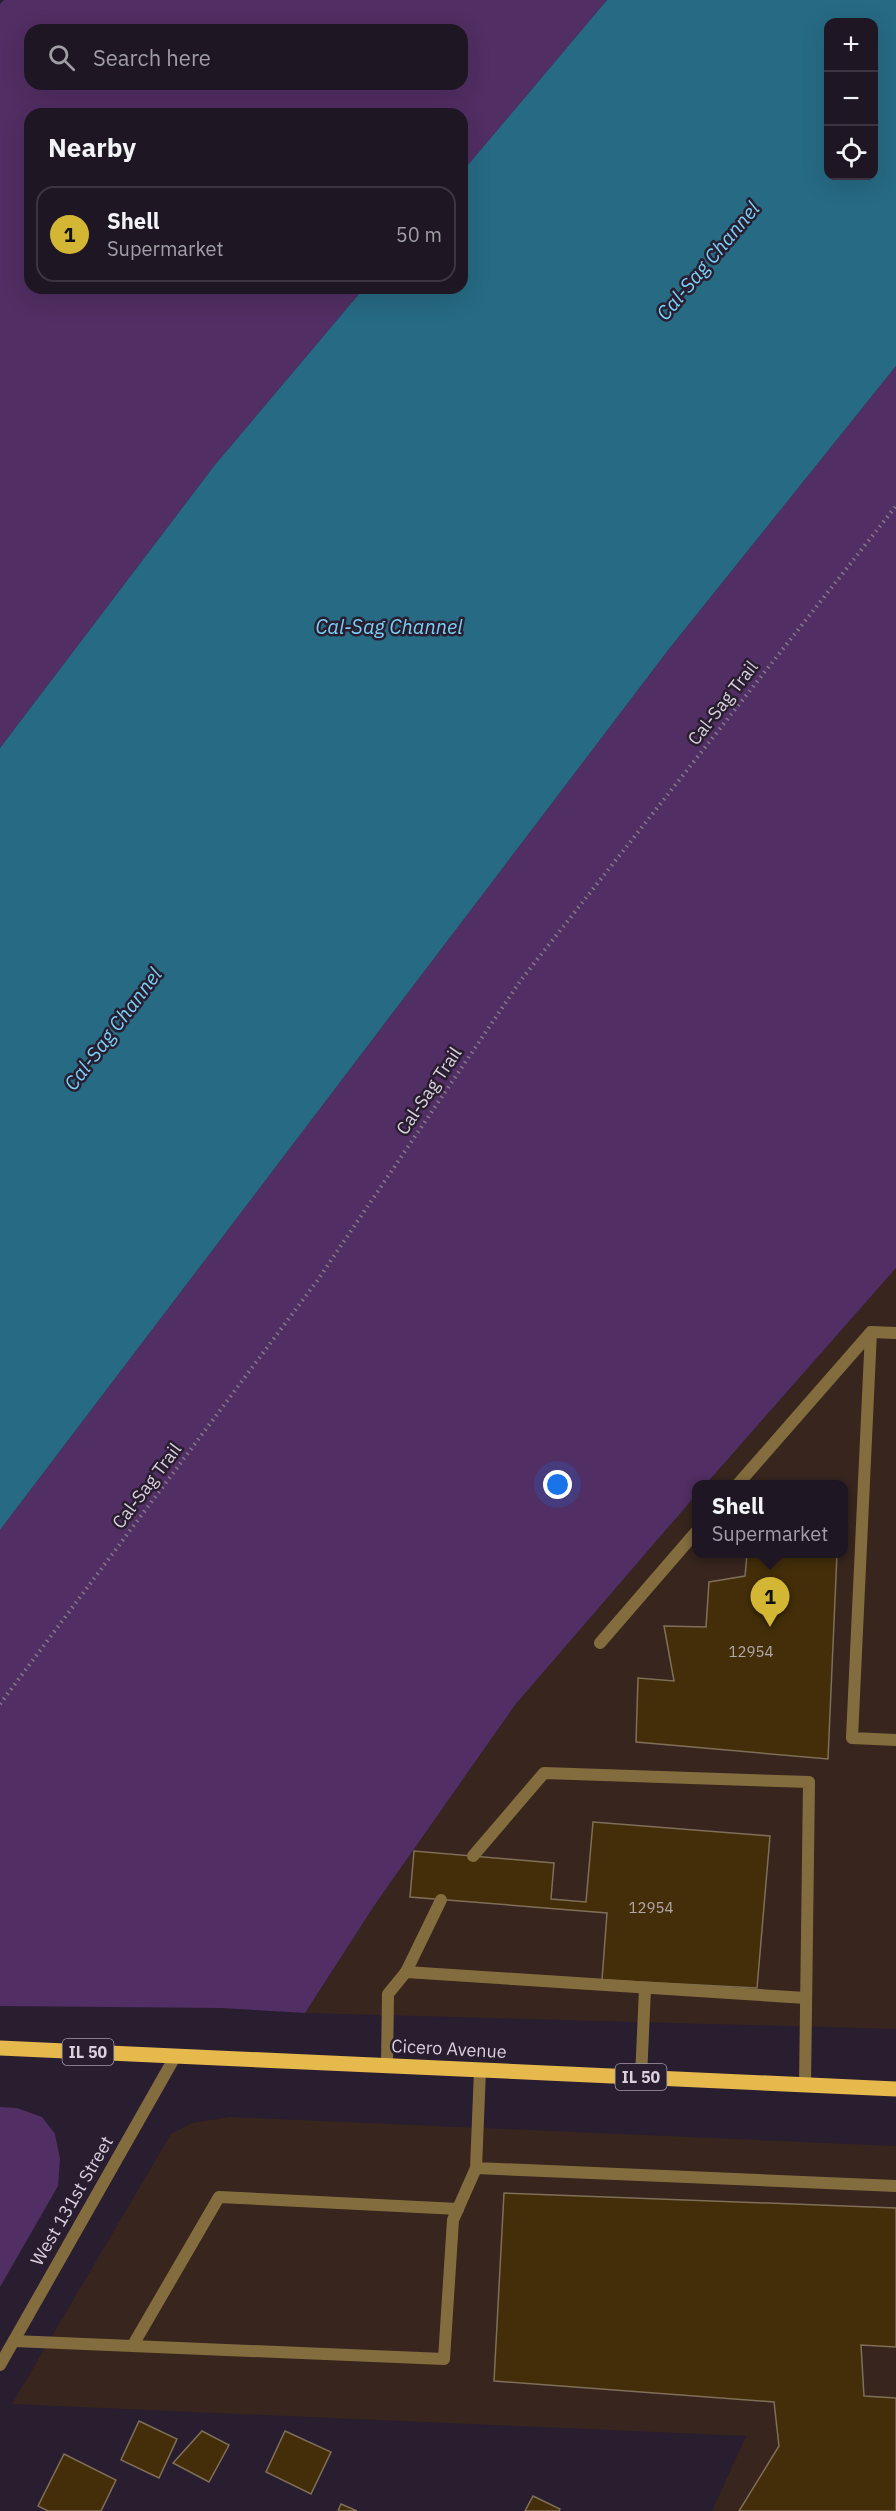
<!DOCTYPE html>
<meta charset="utf-8">
<style>
body{margin:0;font-family:"IBM Plex Sans",sans-serif;background:#271f2c;color:#f1f3f6}
.controls{position:absolute;right:18px;top:18px;display:grid;overflow:hidden;border-radius:12px;box-shadow:0 6px 24px #0002}
.controls button{width:54px;height:54px;display:grid;place-items:center;padding:0;border:0;border-bottom:2px solid #3c3541;background:#1f1624;color:#f1f3f6;font:30px sans-serif}
.you{position:absolute;left:558px;top:1485px;width:21px;height:21px;margin:-15px;border:4px solid #fff;border-radius:50%;background:#1a73e8;box-shadow:0 0 0 9px #1a73e833}
.badge{display:grid;place-items:center;width:39px;height:39px;border-radius:50%;background:#d4b635;color:#111;font-size:20px;font-weight:700}
.pin{position:absolute;translate:-50% -50px;filter:drop-shadow(0 2px 3px #0008)}
.pin::after{content:'';position:absolute;top:32px;width:21px;height:18px;background:inherit;clip-path:polygon(0 0,100% 0,50% 100%)}
.popup{position:absolute;left:692px;top:1480px;width:156px;height:78px;box-sizing:border-box;display:grid;place-content:center;border-radius:12px;background:#1f1624;filter:drop-shadow(0 2px 4px #0005);font-size:20px;white-space:nowrap;color:#a19fa6}
.popup b{font-size:22px;color:#f1f3f6}
.popup::after{content:'';position:absolute;left:50%;top:100%;margin-left:-12px;border:12px solid transparent;border-top-color:#1f1624}
.list{margin:0;padding:0;list-style:none}
h2{display:flex;justify-content:space-between;align-items:center;height:78px;margin:0;padding:0 24px;font-size:26px}
h2 small{font-size:20px;font-weight:400;color:#a19fa6}
.list li{display:grid;grid-template-columns:39px 1fr auto;gap:18px;align-items:center;box-sizing:border-box;height:96px;margin:0 12px 12px;padding:0 12px;border:2px solid #3c3541;border-radius:18px}
.list b{display:block;font-size:22px;white-space:nowrap}
.list p{margin:0;font-size:20px;white-space:nowrap;color:#a19fa6}
.list em{font-size:20px;font-style:normal;color:#a19fa6}
.icon{flex:none;width:33px;height:33px;fill:none;stroke:currentColor;stroke-width:2;stroke-linecap:round;stroke-linejoin:round}
.map{position:relative;flex:none;width:896px;height:2511px;overflow:hidden}
.search{position:absolute;background:#1f1624;box-shadow:0 6px 24px #0002;left:24px;top:24px;width:444px;height:66px;display:flex;align-items:center;gap:15px;box-sizing:border-box;padding:0 21px;border-radius:18px;color:#a19fa6;font-size:22px}
.panel{position:absolute;background:#1f1624;box-shadow:0 6px 24px #0002;left:24px;top:108px;width:444px;height:186px;border-radius:18px}
.map>svg:first-child{display:block}
.commercial{fill:#37251e}
.green{fill:#512e63;fill-rule:evenodd}
.water{fill:#276a84;fill-rule:evenodd}
.building{fill:#432e09;stroke:#7f6f58;stroke-width:1.5}
.lines{fill:none;stroke-linecap:round;stroke-linejoin:round}
.path{stroke:#837989;stroke-width:4;stroke-dasharray:1.5 4.5;stroke-linecap:butt}
.lane{stroke:#836d3e;stroke-width:12}
.street{stroke:#836d3e;stroke-width:12}
.primary{stroke:#e6b94d;stroke-width:15}
.labels{text-anchor:middle;stroke-width:5;stroke-linejoin:round;paint-order:stroke}
.number-label{font-size:15px;fill:#b3a8a8}
.shield{fill:#291d30;stroke:#a49aa9;stroke-width:1.5}
.shield-label{font-size:16px;font-weight:bold;fill:#d8d0dd}
.street-label{font-size:18px;fill:#d8d0dd;stroke:#291d30}
.water-label{font-size:20px;font-style:italic;fill:#77d1f8;stroke:#291d30}
</style>
<div class="map">
<svg width="896" height="2511" viewBox="0 0 896 2511">
<rect width="100%" height="100%" fill="#291d30"/>
<g class="commercial">
<polygon points="896,1268 896,2029 305,2013 374,1906 515,1705 696,1495 696,1554 844,1554 844,1484 706,1484"/>
<polygon points="230,2117 896,2146 896,2511 712,2511 746,2436 12,2404 171,2134 192,2123"/>
</g>
<g class="green">
<path d="M 4,0 L 607,0 L 462,172 L 462,114 L 30,114 L 30,288 L 364,288 L 214,466 L 0,748 L 0,4 ZM 30,30 L 462,30 L 462,84 L 30,84 Z"/>
<polygon points="896,366 896,1268 706,1484 696,1484 696,1495 515,1705 374,1906 305,2013 220,2008 0,2006 0,1530 669,649"/>
<polygon points="0,2107 17,2108 42,2117 55,2134 60,2159 58,2186 0,2287"/>
</g>
<path class="water" d="M 607,0 L 896,0 L 896,366 L 669,649 L 0,1530 L 0,748 L 214,466 L 364,288 L 462,288 L 462,172 ZM 828,22 L 874,22 L 874,176 L 828,176 Z"/>
<g class="building">
<polygon points="747,1554 837,1554 828,1759 636,1742 638,1678 674,1681 664,1626 706,1627 709,1582 745,1576"/>
<polygon points="593,1822 770,1836 757,1988 602,1980 607,1913 410,1897 414,1851 554,1863 551,1899 586,1902"/>
<polygon points="504,2193 896,2208 896,2347 861,2345 864,2396 896,2398 896,2511 739,2511 779,2446 774,2402 494,2381"/>
<polygon points="139,2421 177,2439 159,2478 121,2460"/>
<polygon points="202,2431 229,2445 209,2482 173,2463"/>
<polygon points="285,2431 331,2452 311,2494 266,2472"/>
<polygon points="64,2454 116,2480 101,2511 48,2511 38,2506"/>
<polygon points="533,2496 560,2509 559,2511 525,2511"/>
<polygon points="341,2504 357,2511 338,2511"/>
</g>
<g class="lines">
<polyline class="path" points="0,1704 317,1281 521,980 896,506"/>
<g class="lane">
<polyline points="871,1332 896,1333"/>
<polyline points="738,1484 871,1332 852,1738 896,1740"/>
<polyline points="600,1643 696,1532"/>
<polyline points="473,1856 544,1773 809,1782 805,2085"/>
<polyline points="406,1972 806,1998"/>
<polyline points="387,2065 388,1994 406,1972 441,1900"/>
<polyline points="480,2070 476,2168 896,2186"/>
<polyline points="641,2077 645,1989"/>
<polyline points="14,2341 444,2359 453,2220 476,2168"/>
<polyline points="133,2345 219,2197 458,2209"/>
</g>
<polyline class="street" points="0,2365 176,2055"/>
<polyline class="primary" points="0,2048 896,2089"/>
</g>
<g class="labels">
<g class="number-label">
<text x="751" y="1657">12954</text>
<text x="651" y="1913">12954</text>
</g>
<g class="shield">
<rect x="62.5" y="2039" width="51" height="26" rx="4.5"/>
<rect x="615.5" y="2064" width="51" height="26" rx="4.5"/>
</g>
<g class="shield-label">
<text x="88" y="2058">IL 50</text>
<text x="641" y="2083">IL 50</text>
</g>
<g class="street-label">
<text transform="translate(723 703) rotate(-52)" y="6">Cal-Sag Trail</text>
<text transform="translate(429 1091) rotate(-56)" y="6">Cal-Sag Trail</text>
<text transform="translate(147 1486) rotate(-53)" y="6">Cal-Sag Trail</text>
<text transform="translate(449 2049) rotate(3)" y="6">Cicero Avenue</text>
<text transform="translate(72 2201) rotate(-60)" y="6">West 131st Street</text>
</g>
<g class="water-label">
<text transform="translate(708 261) rotate(-50)" y="7">Cal-Sag Channel</text>
<text x="389" y="634">Cal-Sag Channel</text>
<text transform="translate(113 1029) rotate(-53)" y="7">Cal-Sag Channel</text>
</g>
</g>
</svg>
<div class="controls">
<button>+</button>
<button>−</button>
<button><svg class="icon" aria-label="locate" viewBox="0 0 24 24"><circle cx="12" cy="12" r="6"/><path d="M12 2v4M12 18v4M2 12h4M18 12h4"/></svg></button>
</div>
<div class="you"></div>
<div class="pin badge" style="left:770px;top:1627px">1</div>
<div class="popup"><b>Shell</b>Supermarket</div>
<div class="search"><svg class="icon" aria-label="search" viewBox="0 0 24 24"><circle cx="10" cy="10" r="6"/><path d="M15 15l6 6"/></svg>Search here</div>
<section class="panel">
<h2>Nearby<small></small></h2>
<ul class="list">
<li><span class="badge">1</span><div><b>Shell</b><p>Supermarket</p></div><em>50 m</em></li>
</ul>
</section>
</div>
